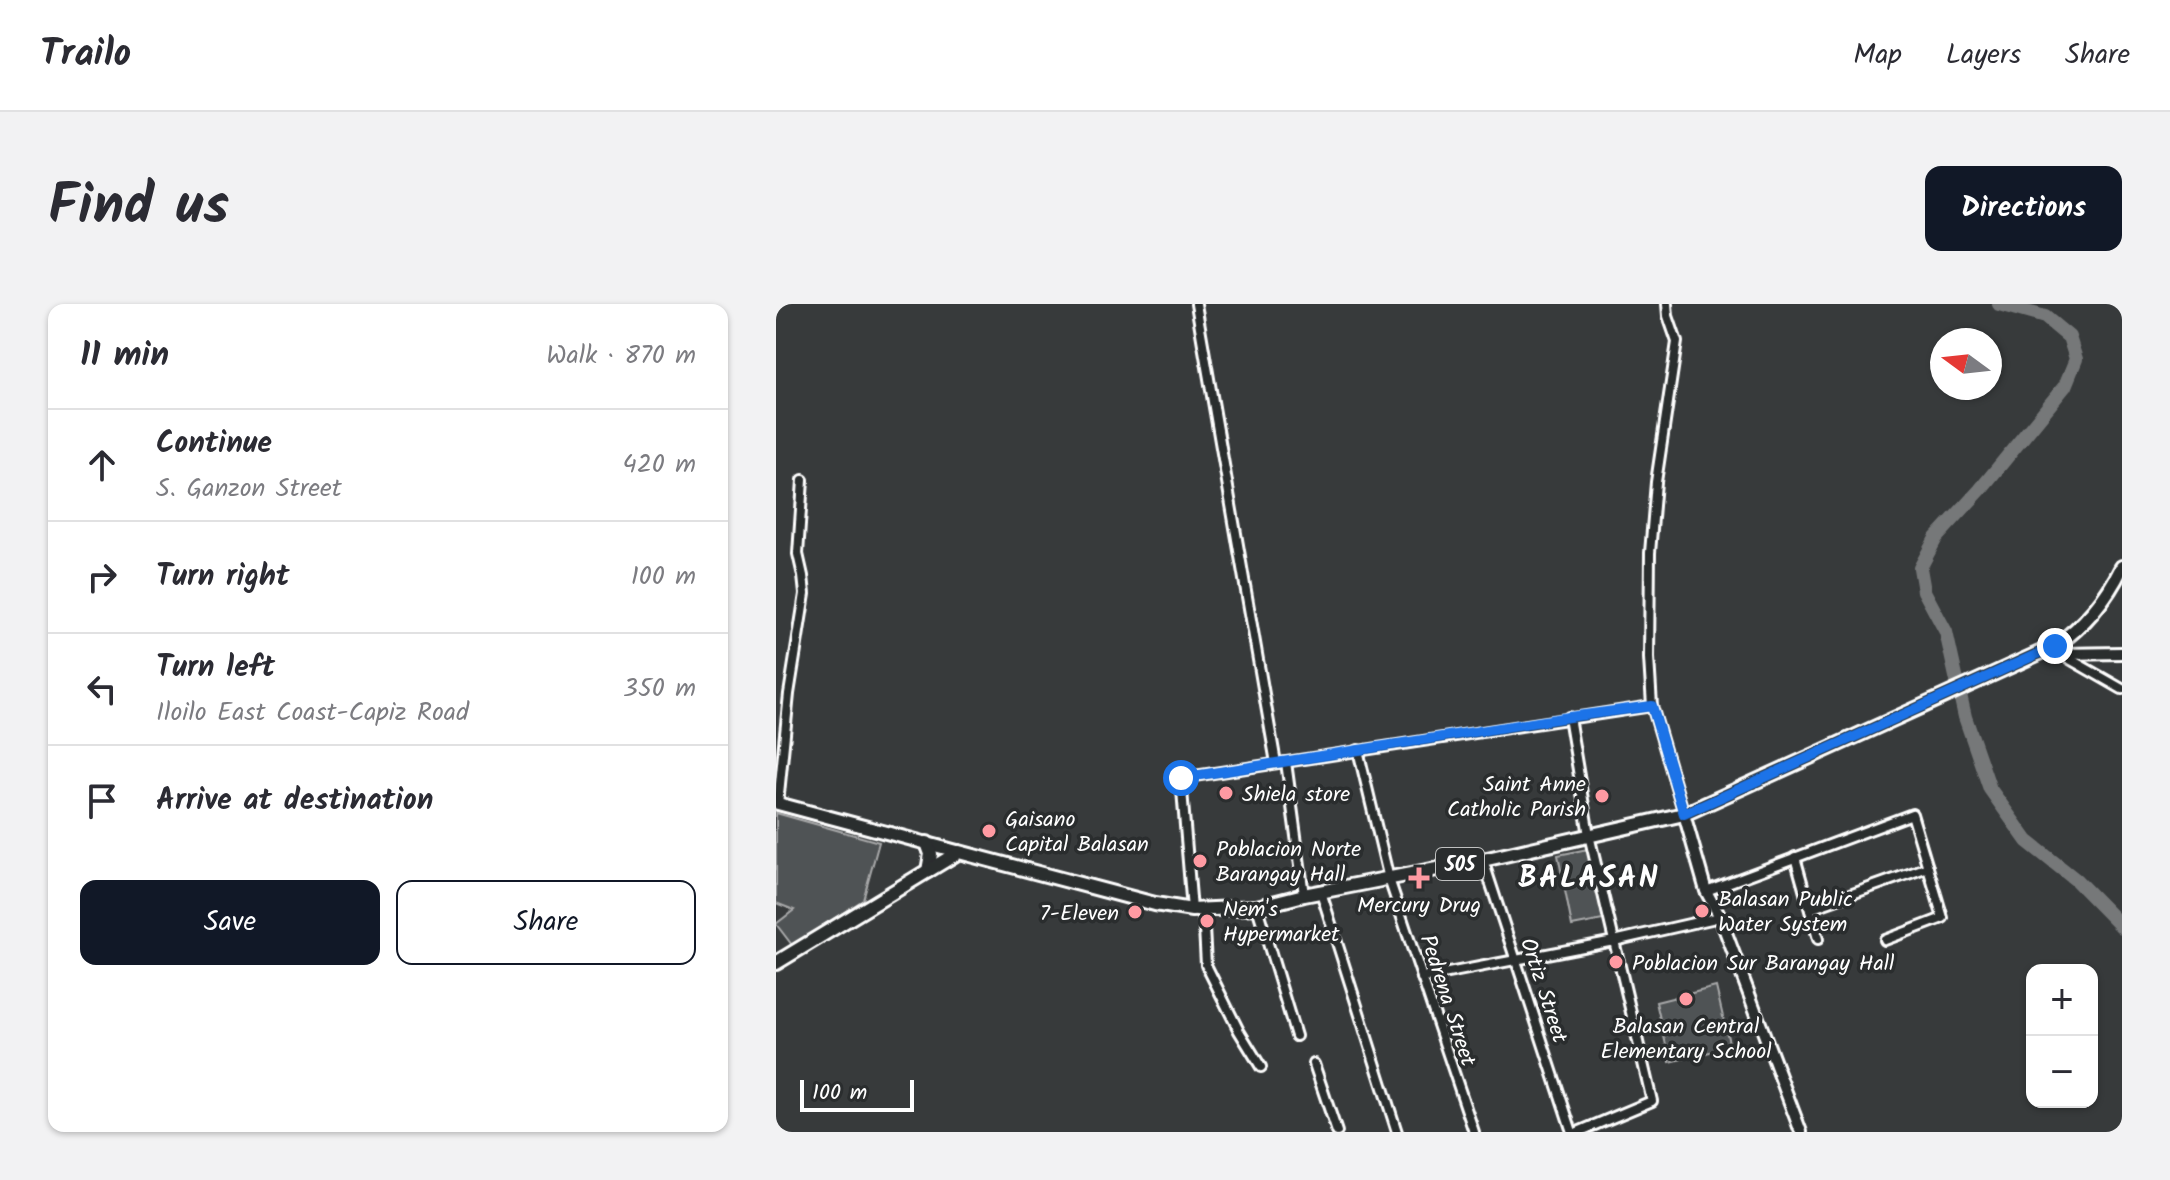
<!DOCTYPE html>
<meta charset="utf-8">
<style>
body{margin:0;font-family:Kalam,sans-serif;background:#f2f2f3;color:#2b2b33}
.controls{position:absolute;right:24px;bottom:24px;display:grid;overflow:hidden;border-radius:16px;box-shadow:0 2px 6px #0004}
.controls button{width:72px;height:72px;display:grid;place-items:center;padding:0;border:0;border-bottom:2px solid #e1e1e2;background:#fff;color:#2b2b33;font:40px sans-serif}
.compass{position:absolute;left:1154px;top:24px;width:72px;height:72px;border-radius:50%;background:#fff;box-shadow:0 2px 6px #0004;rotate:285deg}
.scale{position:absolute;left:24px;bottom:20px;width:114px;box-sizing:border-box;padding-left:8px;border:4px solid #fff;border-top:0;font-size:22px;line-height:28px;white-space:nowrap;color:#fff;-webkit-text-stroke:6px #2a2d2e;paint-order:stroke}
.stop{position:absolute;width:24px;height:24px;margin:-18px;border:6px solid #1a73e8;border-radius:50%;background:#fff}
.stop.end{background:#1a73e8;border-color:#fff;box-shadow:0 2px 8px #0008}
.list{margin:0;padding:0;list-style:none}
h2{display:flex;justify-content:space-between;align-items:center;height:104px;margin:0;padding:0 32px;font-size:34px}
h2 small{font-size:26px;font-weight:400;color:#7c7c81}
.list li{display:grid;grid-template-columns:52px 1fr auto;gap:24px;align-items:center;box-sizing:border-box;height:112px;padding:0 32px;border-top:2px solid #e1e1e2}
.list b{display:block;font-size:30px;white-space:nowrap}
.list p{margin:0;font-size:26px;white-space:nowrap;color:#7c7c81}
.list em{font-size:26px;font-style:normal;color:#7c7c81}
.actions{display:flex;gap:16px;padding:24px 32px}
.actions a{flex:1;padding:18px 0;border:2px solid #111827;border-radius:16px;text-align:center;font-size:28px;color:#111827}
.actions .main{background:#111827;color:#fff}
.icon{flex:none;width:44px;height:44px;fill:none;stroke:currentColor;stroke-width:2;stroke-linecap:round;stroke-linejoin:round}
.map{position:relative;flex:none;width:1346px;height:828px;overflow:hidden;border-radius:16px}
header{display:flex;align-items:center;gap:48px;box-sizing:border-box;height:112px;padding:0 40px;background:#fff;border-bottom:2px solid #e1e1e2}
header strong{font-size:38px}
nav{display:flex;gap:44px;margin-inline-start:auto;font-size:28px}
.intro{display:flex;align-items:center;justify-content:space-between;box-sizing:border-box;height:192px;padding:0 48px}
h1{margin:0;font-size:56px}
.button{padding:20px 36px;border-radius:16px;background:#111827;color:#fff;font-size:28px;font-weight:700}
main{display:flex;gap:48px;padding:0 48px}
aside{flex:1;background:#fff;border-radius:16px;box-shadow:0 2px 6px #0004}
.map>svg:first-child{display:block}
.green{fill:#505354;stroke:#a8a9aa;stroke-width:2}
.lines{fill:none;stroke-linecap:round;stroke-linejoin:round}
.river{stroke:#767879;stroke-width:14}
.minor-casing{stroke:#fff;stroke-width:14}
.tertiary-casing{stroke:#fff;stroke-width:16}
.secondary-casing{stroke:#fff;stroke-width:17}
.primary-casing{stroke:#fff;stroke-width:18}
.minor{stroke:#2a2d2e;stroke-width:8}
.tertiary{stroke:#2a2d2e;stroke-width:10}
.secondary{stroke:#2a2d2e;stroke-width:11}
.primary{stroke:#2a2d2e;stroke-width:12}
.route{stroke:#1a73e8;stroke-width:10}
.poi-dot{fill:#ff9aa2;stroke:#2a2d2e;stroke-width:3}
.labels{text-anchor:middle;stroke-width:7;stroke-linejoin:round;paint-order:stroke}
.shield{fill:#2a2d2e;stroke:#bfc0c0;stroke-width:2}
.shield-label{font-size:20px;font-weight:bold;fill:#fff}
.poi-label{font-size:22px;fill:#fff;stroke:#2a2d2e;text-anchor:start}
.street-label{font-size:22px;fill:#fff;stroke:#2a2d2e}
.district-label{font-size:30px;font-weight:bold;letter-spacing:2px;fill:#fff;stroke:#2a2d2e}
</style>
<header>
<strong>Trailo</strong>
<nav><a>Map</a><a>Layers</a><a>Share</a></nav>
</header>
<div class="intro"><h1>Find us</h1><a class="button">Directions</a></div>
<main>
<aside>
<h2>11 min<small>Walk · 870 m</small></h2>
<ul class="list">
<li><svg class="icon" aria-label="ahead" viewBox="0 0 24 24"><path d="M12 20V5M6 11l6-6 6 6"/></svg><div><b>Continue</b><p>S. Ganzon Street</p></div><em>420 m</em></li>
<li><svg class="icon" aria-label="right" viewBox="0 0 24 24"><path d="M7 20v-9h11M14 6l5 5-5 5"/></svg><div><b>Turn right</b></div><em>100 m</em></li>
<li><svg class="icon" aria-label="left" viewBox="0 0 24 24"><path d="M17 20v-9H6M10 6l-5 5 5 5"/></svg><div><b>Turn left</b><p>Iloilo East Coast-Capiz Road</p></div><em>350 m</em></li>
<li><svg class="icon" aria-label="arrive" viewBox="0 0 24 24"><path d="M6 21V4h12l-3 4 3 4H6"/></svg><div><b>Arrive at destination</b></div></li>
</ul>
<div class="actions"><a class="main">Save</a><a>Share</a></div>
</aside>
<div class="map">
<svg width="1346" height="828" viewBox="0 0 1346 828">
<rect width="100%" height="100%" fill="#373a3b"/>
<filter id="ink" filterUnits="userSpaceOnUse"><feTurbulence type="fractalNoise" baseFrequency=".0125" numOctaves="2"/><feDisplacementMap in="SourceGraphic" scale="16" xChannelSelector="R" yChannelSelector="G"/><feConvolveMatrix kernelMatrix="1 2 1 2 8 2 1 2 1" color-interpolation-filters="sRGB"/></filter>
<g filter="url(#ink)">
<g class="green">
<polygon points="0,509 103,538 87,596 16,641 0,620 18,606 0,599"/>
<polygon points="812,545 827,616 796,622 782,551"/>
<polygon points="940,683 954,743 894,758 880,698"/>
</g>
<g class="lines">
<polyline class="river" points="1223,0 1269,13 1293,33 1300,55 1289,82 1204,186 1160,234 1144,264 1148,287 1170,328 1189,413 1214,485 1251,537 1300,576 1346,623"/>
<g class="minor-casing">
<g id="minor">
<polyline points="420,0 500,459"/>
<polyline points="891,0 892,12 901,38 880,178 874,249 873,354 876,402 908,510"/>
<polyline points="1285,350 1346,385"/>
<polyline points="793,413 813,531 876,797 802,828"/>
<polyline points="582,446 613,575 698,828"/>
<polyline points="510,458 528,591"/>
<polyline points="2,500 13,390 29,290 27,272 22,250 27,176"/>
<polyline points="1019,553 1042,635"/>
<polyline points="707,556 796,828"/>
<polyline points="930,587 1136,510 1167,614 1109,636"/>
<polyline points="545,588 621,828"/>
<polyline points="481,603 520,732"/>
<polyline points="427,605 430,661 463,727 485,763"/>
<polyline points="1034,605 1152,563"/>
<polyline points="416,606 405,474 876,402"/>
<polyline points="646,674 838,637 944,613"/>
<polyline points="538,760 561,828"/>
</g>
</g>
<g class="tertiary-casing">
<g id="tertiary">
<polyline points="1279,342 1285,350 1346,349"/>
<polyline points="908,510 930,587 944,613 1025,828"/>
</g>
</g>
<g class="secondary-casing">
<polyline id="secondary" points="0,499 183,548"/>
</g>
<g class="primary-casing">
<g id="primary">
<polyline points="151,539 155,550 152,567"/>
<path d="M 0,659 L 183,548 L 379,600 L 416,606 L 481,603 L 528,591 L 707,556 L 908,510 L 1279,342 C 1309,321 1330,296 1346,263"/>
</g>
</g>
<use href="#minor" class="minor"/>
<use href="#tertiary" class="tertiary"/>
<use href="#secondary" class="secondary"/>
<use href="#primary" class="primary"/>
</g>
</g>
<g class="lines" filter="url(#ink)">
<polyline class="route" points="405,474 793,413 876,402 908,510 1279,342"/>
</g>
<g class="poi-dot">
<circle cx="450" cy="489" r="8"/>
<circle cx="826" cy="492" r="8"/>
<circle cx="213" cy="527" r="8"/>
<circle cx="424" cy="557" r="8"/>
<path d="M639 562h8v8h8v8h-8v8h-8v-8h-8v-8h8z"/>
<circle cx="926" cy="607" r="8"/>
<circle cx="359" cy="608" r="8"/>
<circle cx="431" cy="617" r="8"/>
<circle cx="840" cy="658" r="8"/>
<circle cx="910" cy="695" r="8"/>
</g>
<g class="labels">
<rect class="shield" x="660" y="544" width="48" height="32" rx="6"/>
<g class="shield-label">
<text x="684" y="567">505</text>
</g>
<g class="poi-label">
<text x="810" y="487" text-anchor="end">Saint Anne<tspan x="810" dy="25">Catholic Parish</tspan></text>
<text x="466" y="497">Shiela store</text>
<text x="229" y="522">Gaisano<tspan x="229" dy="25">Capital Balasan</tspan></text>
<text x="440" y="552">Poblacion Norte<tspan x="440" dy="25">Barangay Hall</tspan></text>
<text x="942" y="602">Balasan Public<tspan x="942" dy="25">Water System</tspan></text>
<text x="643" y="608" text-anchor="middle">Mercury Drug</text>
<text x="447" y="612">Nem's<tspan x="447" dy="25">Hypermarket</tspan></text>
<text x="343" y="616" text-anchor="end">7-Eleven</text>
<text x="856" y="666">Poblacion Sur Barangay Hall</text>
<text x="910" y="729" text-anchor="middle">Balasan Central<tspan x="910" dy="25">Elementary School</tspan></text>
</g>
<g class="street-label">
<text transform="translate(769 686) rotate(72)" y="8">Ortiz Street</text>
<text transform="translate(673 696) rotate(72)" y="8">Pedrena Street</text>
</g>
<g class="district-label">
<text x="813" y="583">BALASAN</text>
</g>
</g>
</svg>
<div class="controls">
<button>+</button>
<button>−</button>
</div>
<svg class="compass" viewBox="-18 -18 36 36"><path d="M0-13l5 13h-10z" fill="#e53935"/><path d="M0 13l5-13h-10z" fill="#7c7c81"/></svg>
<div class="scale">100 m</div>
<div class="stop" style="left:405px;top:474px"></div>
<div class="stop end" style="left:1279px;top:342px"></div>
</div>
</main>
